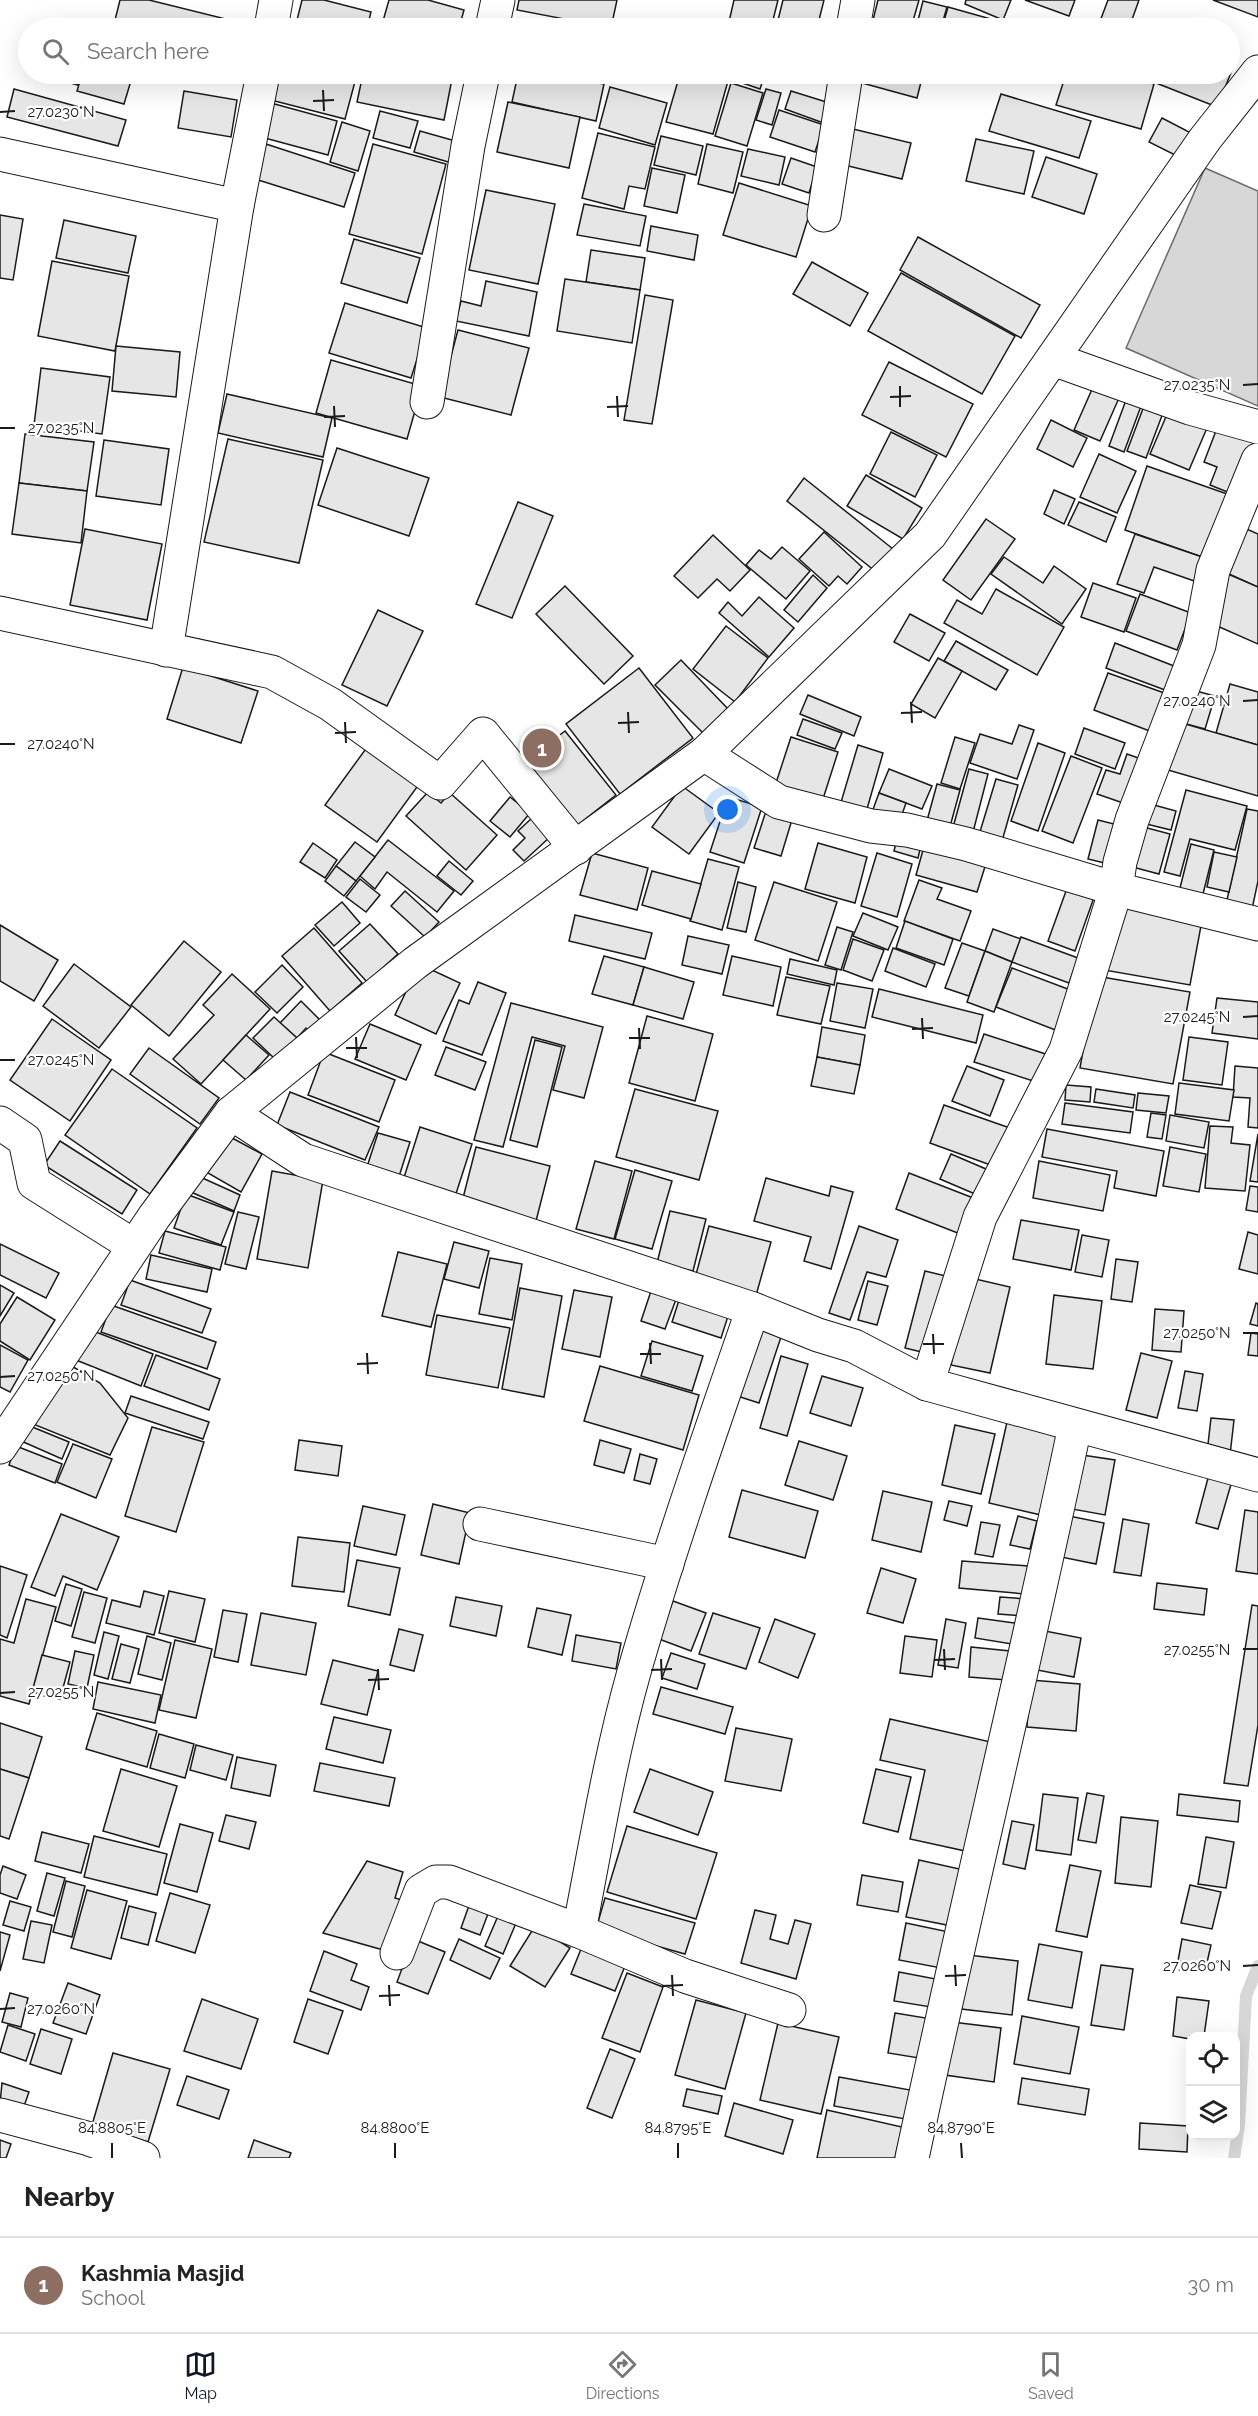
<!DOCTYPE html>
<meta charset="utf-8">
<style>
body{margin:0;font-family:Raleway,sans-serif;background:#f6f6f6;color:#222}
.controls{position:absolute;right:18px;bottom:18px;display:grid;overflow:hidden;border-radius:12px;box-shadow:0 6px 24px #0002}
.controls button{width:54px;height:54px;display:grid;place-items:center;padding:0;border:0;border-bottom:2px solid #e0e0e0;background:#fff;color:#222;font:30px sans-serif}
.you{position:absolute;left:728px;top:810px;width:21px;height:21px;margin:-15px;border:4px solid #fff;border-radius:50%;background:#1a73e8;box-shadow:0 0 0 9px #1a73e833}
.badge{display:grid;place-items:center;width:39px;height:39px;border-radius:50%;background:#111827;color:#fff;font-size:20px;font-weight:700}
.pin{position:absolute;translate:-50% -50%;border:3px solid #fff;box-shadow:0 2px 6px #0006}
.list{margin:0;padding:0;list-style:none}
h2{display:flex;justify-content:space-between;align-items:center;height:78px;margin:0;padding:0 24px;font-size:26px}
h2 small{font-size:20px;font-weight:400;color:#767676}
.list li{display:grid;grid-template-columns:39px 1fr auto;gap:18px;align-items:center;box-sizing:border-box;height:96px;padding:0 24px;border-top:2px solid #e0e0e0}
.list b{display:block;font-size:22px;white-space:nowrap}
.list p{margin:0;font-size:20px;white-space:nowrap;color:#767676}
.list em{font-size:20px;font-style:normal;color:#767676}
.icon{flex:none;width:33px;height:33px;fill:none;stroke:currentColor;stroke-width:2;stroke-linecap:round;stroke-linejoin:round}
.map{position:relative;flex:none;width:1258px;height:2158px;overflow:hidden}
.search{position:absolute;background:#fff;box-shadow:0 6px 24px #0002;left:18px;right:18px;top:18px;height:66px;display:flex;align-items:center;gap:15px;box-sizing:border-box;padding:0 21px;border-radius:33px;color:#767676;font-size:22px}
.sheet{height:174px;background:#fff}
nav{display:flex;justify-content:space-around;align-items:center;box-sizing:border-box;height:84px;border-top:2px solid #e0e0e0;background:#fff;font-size:16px;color:#767676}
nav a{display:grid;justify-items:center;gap:3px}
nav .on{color:#111827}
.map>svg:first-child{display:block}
.water{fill:#d7d7d7;stroke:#6a6a6a;stroke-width:1.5}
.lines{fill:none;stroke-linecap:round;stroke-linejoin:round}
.stream{stroke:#d7d7d7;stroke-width:12}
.building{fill:#e6e6e6;stroke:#1a1a1a;stroke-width:1.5}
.street-casing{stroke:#1a1a1a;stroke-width:35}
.street{stroke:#fff;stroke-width:33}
.ticks{fill:none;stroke:#1a1a1a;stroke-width:2}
.ticks-label{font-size:15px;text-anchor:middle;fill:#1a1a1a;stroke:#fff;stroke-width:4.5;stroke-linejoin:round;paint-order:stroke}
</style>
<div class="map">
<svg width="1258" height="2158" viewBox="0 0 1258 2158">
<rect width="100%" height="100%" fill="#fff"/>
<polygon class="water" points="1205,168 1258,191 1258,406 1126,348"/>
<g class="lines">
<polyline class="stream" points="1234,2158 1239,2125 1246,1996 1258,1966"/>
</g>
<g class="building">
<polygon points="120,0 149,0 242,23 241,28 113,28"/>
<polygon points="302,0 324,0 371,12 367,28 295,28"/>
<polygon points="389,0 428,0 464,10 459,28 381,28"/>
<polygon points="519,0 617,0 611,28 517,10"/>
<polygon points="734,0 778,0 771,28 739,28 728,26"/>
<polygon points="783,0 824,0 817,28 776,28"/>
<polygon points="878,0 919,0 911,28 871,28"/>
<polygon points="966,0 1011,0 1003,20 965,4"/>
<polygon points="1025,0 1075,0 1069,16"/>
<polygon points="1108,0 1139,0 1129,28 1114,28 1099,24"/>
<polygon points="1213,0 1258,0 1258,17"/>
<polygon points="923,1 947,7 941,28 916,28"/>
<polygon points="948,7 1005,23 1003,28 942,28"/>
<polygon points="1230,61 1235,63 1217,107 1151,81 1154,74 1230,74"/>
<polygon points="50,74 82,74 78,85 49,77"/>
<polygon points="82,74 133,74 124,104 77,91"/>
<polygon points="196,74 230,74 228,81"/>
<polygon points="274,74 357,74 345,119 267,99"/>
<polygon points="363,74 453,74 444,120 357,102"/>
<polygon points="518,74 590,74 588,81 604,84 596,121 512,102"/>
<polygon points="680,74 730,74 713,134 666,122"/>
<polygon points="733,74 765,74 760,89 731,79"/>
<polygon points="865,74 923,74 917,98 862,83"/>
<polygon points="955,74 991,74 988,82"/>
<polygon points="1066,74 1117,74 1154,84 1141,129 1056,105"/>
<polygon points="731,83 763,93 747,146 715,136"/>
<polygon points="610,87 667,103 655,145 599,128"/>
<polygon points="14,89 126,120 118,146 7,117"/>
<polygon points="766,89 781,93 772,125 756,120"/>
<polygon points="184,91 237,100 231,137 178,128"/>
<polygon points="791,91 836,105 829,125 785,109"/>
<polygon points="1001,94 1091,121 1079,158 989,131"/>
<polygon points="508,102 580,117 569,168 497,152"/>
<polygon points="271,103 337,121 328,155 261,137"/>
<polygon points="779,110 824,125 815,152 770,137"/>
<polygon points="380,111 418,121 410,148 373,138"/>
<polygon points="1162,118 1193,134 1181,158 1149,142"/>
<polygon points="342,122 370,131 358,171 330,162"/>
<polygon points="849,128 911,143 902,179 840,164"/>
<polygon points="420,131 459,142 452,163 414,152"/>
<polygon points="598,133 655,147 645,189 629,186 624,209 582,198"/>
<polygon points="661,136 703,146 696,175 654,165"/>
<polygon points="976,139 1034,151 1024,194 966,181"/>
<polygon points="266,144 355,173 344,207 255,179"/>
<polygon points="373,144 446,164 422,254 349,234"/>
<polygon points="707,144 743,152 733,193 698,184"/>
<polygon points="748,149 785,157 779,185 741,176"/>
<polygon points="1046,157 1097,174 1084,214 1032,197"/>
<polygon points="791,158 817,167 809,193 782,184"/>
<polygon points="652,168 685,175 677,213 644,206"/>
<polygon points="739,183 812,206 796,257 723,235"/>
<polygon points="486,190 555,204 538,284 469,270"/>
<polygon points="584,204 646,216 640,246 577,235"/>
<polygon points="0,215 23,219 13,280 0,278"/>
<polygon points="64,220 136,236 128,273 56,258"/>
<polygon points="651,226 698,235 694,260 647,251"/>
<polygon points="918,237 1040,305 1021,338 900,270"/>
<polygon points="354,239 420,258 407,303 341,283"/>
<polygon points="591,250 645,258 640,290 586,282"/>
<polygon points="52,261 129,276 115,351 38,336"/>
<polygon points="812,262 868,293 850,326 793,294"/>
<polygon points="901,273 1015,336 982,394 868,331"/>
<polygon points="565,279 640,290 632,343 557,331"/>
<polygon points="486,281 537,292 529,336 456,321 461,301 481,306"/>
<polygon points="645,295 673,300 652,424 624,420"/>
<polygon points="345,303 427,328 411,378 329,353"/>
<polygon points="458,330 529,348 511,415 440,397"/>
<polygon points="116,346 180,352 176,397 112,391"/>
<polygon points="331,360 422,386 407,439 316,413"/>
<polygon points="889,362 973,404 946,457 862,415"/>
<polygon points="41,368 110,377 102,434 34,425"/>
<polygon points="1097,378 1123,389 1100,441 1074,430"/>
<polygon points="1129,392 1144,398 1124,452 1109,446"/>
<polygon points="227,394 332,418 323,457 218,433"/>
<polygon points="1147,398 1166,405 1146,458 1127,451"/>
<polygon points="1171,405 1210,421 1189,470 1150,454"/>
<polygon points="1051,420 1087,438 1073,467 1037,449"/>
<polygon points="1219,423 1258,439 1235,495 1210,485 1217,467 1204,462"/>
<polygon points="891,432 937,455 915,497 870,474"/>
<polygon points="25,434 94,442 87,491 19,483"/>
<polygon points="228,439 323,460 299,563 204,542"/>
<polygon points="104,440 169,449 161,505 96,496"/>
<polygon points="337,448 429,478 409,536 318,505"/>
<polygon points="1099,454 1136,471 1117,513 1080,497"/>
<polygon points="1147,466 1230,495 1208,559 1125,530"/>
<polygon points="866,475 922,508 903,539 847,506"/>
<polygon points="804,478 893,549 875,571 787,501"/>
<polygon points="19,483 87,491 81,543 12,534"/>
<polygon points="1054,490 1075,499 1064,524 1044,514"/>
<polygon points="518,502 553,516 512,618 476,604"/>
<polygon points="1079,502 1116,517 1106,542 1068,525"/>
<polygon points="986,519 1015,539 971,600 943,580"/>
<polygon points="1240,526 1258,534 1258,587 1220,570"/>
<polygon points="85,529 162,544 147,620 70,605"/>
<polygon points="824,532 862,567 847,584 838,576 829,586 799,559"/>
<polygon points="1135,534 1208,559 1200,583 1154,567 1144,593 1117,584"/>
<polygon points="713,535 750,570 730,591 717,579 698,598 674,576"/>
<polygon points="782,547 810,571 786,599 746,565 759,550 771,559"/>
<polygon points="1004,557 1043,583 1054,566 1086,589 1062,624 991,574"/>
<polygon points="1228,574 1258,587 1258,644 1206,621"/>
<polygon points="813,575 827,588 798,622 784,610"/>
<polygon points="1093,583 1136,598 1124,632 1081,617"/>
<polygon points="565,586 633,656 604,684 536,614"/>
<polygon points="996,589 1064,627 1037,675 944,623 957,600 982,614"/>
<polygon points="1140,594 1191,613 1177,650 1126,631"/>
<polygon points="759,597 794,628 769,657 719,613 728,602 742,616"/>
<polygon points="378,610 423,631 387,706 342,685"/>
<polygon points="910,614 945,633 929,661 894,642"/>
<polygon points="726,626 768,658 735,702 693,669"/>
<polygon points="956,641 1008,670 996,690 944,661"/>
<polygon points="1115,643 1174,666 1165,690 1106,668"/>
<polygon points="938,658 962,671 935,718 911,704"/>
<polygon points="681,660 730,711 705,735 655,685"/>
<polygon points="183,667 258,691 241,743 167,719"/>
<polygon points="639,668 693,738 620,794 566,724"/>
<polygon points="1108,673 1170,695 1155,733 1094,710"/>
<polygon points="1230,684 1258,692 1258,745 1216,733"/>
<polygon points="1185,688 1215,696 1205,729 1175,721"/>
<polygon points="808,695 861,717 854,736 800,714"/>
<polygon points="803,719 842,733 835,749 797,735"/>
<polygon points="1175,721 1258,745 1258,796 1161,768"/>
<polygon points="1019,725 1034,730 1017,779 970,763 980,734 1012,744"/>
<polygon points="1084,728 1125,743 1115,769 1075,754"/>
<polygon points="565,731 616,795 575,827 525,762"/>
<polygon points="791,737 838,752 822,802 775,786"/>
<polygon points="955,737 975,743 960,789 941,783"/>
<polygon points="373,739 425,776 377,842 325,805"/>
<polygon points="1038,743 1065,753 1038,831 1011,821"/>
<polygon points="858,745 883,753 865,816 839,809"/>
<polygon points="1127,754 1144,760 1129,805 1097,794 1106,770 1120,774"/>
<polygon points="1071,756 1102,768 1073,843 1042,831"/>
<polygon points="889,769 932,786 922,809 879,793"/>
<polygon points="969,769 988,774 972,836 952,831"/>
<polygon points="996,779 1018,785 1002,841 979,835"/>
<polygon points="937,784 960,790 948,834 925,828"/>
<polygon points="682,786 719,813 689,854 652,827"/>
<polygon points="1186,790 1247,806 1235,850 1190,839 1180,876 1164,872"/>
<polygon points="428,792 441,803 450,793 497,835 466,870 406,816"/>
<polygon points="879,793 906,803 898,826 871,815"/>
<polygon points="510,797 530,813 510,837 490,821"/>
<polygon points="728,797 762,807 744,863 710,852"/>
<polygon points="1143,802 1176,811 1171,830 1138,822"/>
<polygon points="768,805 794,813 781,856 754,848"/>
<polygon points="1247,809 1258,811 1258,881 1251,914 1225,909"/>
<polygon points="533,817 551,836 524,861 513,850 525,838 518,831"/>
<polygon points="1098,820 1122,826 1113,865 1088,859"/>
<polygon points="1136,825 1170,834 1159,874 1125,865"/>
<polygon points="898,834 922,841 918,858 894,851"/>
<polygon points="927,836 989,854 977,892 916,875"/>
<polygon points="388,840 454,891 437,912 387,872 375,889 360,876"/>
<polygon points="355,842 375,857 356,881 336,866"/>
<polygon points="313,843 337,860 325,878 300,862"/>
<polygon points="818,843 867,857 855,903 805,889"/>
<polygon points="1191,844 1214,850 1202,898 1179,892"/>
<polygon points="1214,852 1237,857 1229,892 1207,887"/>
<polygon points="592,853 648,868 637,910 580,895"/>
<polygon points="877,853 912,864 897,917 861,906"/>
<polygon points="708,859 739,867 722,930 690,921"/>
<polygon points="449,861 473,881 461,895 437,876"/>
<polygon points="336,866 356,881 344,896 325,881"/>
<polygon points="652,871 701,884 691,919 642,905"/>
<polygon points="360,879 380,895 366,912 346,897"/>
<polygon points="919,880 942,888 937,899 971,911 960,941 904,921"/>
<polygon points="1070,880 1097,889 1075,951 1048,941"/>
<polygon points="738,882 756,887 746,932 727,928"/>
<polygon points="774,882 837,902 818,961 755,940"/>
<polygon points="405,891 439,922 425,937 391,906"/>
<polygon points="1118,899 1203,915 1190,985 1104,970"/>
<polygon points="342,902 360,923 334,946 315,925"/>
<polygon points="863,913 898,927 888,950 853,936"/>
<polygon points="575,915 652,933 645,959 569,941"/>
<polygon points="905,921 953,939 944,965 896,948"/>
<polygon points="370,924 398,954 367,982 339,951"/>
<polygon points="0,925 58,960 34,1001 0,981"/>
<polygon points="837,927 853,932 841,970 825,965"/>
<polygon points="314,928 362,983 330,1011 282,956"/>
<polygon points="993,929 1021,939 1012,962 985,951"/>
<polygon points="688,936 729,945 722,974 682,965"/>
<polygon points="1021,937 1078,958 1069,983 1012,962"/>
<polygon points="853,939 884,950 872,981 843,970"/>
<polygon points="184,941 221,972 169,1036 131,1005"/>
<polygon points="962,943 985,951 969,996 945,988"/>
<polygon points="893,948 935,964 926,987 885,971"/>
<polygon points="985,951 1012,962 994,1012 967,1002"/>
<polygon points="604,956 644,967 633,1005 592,994"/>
<polygon points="732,956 781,967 773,1006 723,995"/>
<polygon points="790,959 837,970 834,985 787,974"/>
<polygon points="74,964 131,1007 99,1048 43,1006"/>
<polygon points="419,964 460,983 436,1034 395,1015"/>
<polygon points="282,965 303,987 277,1013 255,992"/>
<polygon points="644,967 694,982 683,1019 633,1005"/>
<polygon points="1012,968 1073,991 1058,1031 996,1007"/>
<polygon points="232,974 270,1009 201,1084 173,1059 214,1015 203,1005"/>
<polygon points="1096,976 1190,992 1173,1084 1080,1068"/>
<polygon points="786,977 830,986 821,1024 777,1015"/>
<polygon points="478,982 506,993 482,1055 443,1041 459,1000 469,1004"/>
<polygon points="837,983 873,989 865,1028 830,1021"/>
<polygon points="879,989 983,1015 976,1043 872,1017"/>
<polygon points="1217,998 1258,1002 1258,1039 1212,1033"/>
<polygon points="301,1001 323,1023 312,1034 306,1028 297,1038 280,1023"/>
<polygon points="511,1003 603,1027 584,1098 553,1090 565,1046 532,1037 503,1147 474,1140"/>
<polygon points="647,1016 713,1034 695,1101 629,1083"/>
<polygon points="274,1017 297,1038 276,1060 253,1038"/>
<polygon points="52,1019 111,1060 70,1121 10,1080"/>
<polygon points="370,1024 421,1045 406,1080 355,1059"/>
<polygon points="822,1027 865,1035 860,1065 817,1057"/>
<polygon points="984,1034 1055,1057 1046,1085 974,1062"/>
<polygon points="246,1035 269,1055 246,1080 223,1060"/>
<polygon points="1189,1037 1228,1042 1222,1085 1183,1080"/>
<polygon points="535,1040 562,1047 537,1147 510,1140"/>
<polygon points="446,1047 486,1062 475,1090 435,1075"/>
<polygon points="149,1048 219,1098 200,1124 130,1074"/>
<polygon points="324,1052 395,1080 379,1122 308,1095"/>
<polygon points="817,1057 860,1065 854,1094 811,1086"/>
<polygon points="967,1066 1004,1080 990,1116 952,1101"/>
<polygon points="1235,1066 1258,1068 1258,1128 1248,1127 1250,1098 1233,1097"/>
<polygon points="112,1069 197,1128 150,1194 65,1135"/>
<polygon points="1179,1083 1234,1090 1229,1121 1175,1114"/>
<polygon points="1066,1085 1091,1087 1090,1102 1065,1100"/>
<polygon points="635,1089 718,1111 699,1180 616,1157"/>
<polygon points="1096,1089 1135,1095 1133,1108 1094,1102"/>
<polygon points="290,1092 379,1127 365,1160 277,1125"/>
<polygon points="1138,1093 1169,1096 1166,1113 1136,1110"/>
<polygon points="1065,1103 1133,1112 1130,1133 1062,1124"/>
<polygon points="944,1105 1010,1128 996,1167 930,1143"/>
<polygon points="1151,1113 1166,1115 1162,1139 1147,1137"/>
<polygon points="1170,1115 1209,1122 1204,1148 1166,1141"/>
<polygon points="1210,1126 1233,1127 1231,1143 1250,1145 1245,1191 1205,1188"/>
<polygon points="420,1127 472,1144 453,1203 401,1187"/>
<polygon points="1047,1129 1164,1151 1156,1196 1114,1188 1117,1171 1042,1157"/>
<polygon points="221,1132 262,1154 241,1192 201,1169"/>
<polygon points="378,1133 410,1142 396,1186 364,1176"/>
<polygon points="1258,1134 1258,1182 1250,1181"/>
<polygon points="60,1141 137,1190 122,1214 44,1165"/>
<polygon points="476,1147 550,1166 536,1221 462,1202"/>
<polygon points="1170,1147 1206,1154 1199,1192 1163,1186"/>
<polygon points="951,1154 993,1172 982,1197 940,1179"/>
<polygon points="595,1161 632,1171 614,1239 576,1229"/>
<polygon points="1039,1161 1110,1175 1103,1211 1033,1198"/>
<polygon points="635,1170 672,1181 652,1249 615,1239"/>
<polygon points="272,1171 323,1180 308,1268 257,1259"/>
<polygon points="909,1173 981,1201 968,1237 896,1209"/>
<polygon points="198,1176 240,1195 234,1211 191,1192"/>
<polygon points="766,1178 829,1196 831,1186 853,1192 831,1269 804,1261 811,1237 754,1221"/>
<polygon points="1250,1186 1258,1187 1258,1212 1246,1210"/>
<polygon points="186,1194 234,1212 221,1245 174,1228"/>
<polygon points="670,1211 706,1219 693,1271 657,1263"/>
<polygon points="238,1212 259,1217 246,1269 225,1264"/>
<polygon points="1021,1220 1079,1230 1071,1270 1013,1259"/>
<polygon points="709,1226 771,1242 755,1299 694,1282"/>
<polygon points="859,1226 898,1240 886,1277 867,1272 850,1320 829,1313"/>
<polygon points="165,1231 226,1247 220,1270 159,1253"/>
<polygon points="1248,1232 1258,1235 1258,1274 1239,1269"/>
<polygon points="1082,1235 1109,1240 1102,1277 1075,1272"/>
<polygon points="454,1242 489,1251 479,1288 444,1279"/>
<polygon points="0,1244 59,1273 46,1298 0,1275"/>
<polygon points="398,1252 447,1264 431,1327 382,1316"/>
<polygon points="151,1255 212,1269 207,1292 146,1279"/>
<polygon points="490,1258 522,1264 512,1320 479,1314"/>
<polygon points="1116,1259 1138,1262 1132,1302 1111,1299"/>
<polygon points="925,1271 954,1278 934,1355 905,1348"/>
<polygon points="971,1278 1010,1287 990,1373 951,1365"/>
<polygon points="130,1280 211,1309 202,1333 121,1305"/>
<polygon points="868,1281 888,1286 877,1325 858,1320"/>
<polygon points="0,1285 14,1293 0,1316"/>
<polygon points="653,1285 678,1294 665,1329 641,1321"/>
<polygon points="520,1288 562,1296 544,1397 502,1389"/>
<polygon points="574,1290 612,1297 600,1357 562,1349"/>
<polygon points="1054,1295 1102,1301 1093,1369 1046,1364"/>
<polygon points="17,1297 55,1320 30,1360 0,1341 0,1324"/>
<polygon points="680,1297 729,1313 721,1338 672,1322"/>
<polygon points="1256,1303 1258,1304 1258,1326 1250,1324"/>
<polygon points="111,1305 216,1342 207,1369 101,1332"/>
<polygon points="1155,1309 1184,1311 1181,1352 1152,1350"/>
<polygon points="437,1315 510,1328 498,1388 426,1375"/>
<polygon points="755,1322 783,1331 759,1403 731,1394"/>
<polygon points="88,1329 153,1354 141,1386 76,1360"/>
<polygon points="1251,1333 1258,1334 1258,1356 1248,1355"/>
<polygon points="652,1341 703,1356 692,1391 641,1376"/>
<polygon points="0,1345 28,1360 10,1392 0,1387"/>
<polygon points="1141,1353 1172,1361 1157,1418 1126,1410"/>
<polygon points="156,1355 220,1379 209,1410 144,1386"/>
<polygon points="781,1356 808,1364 787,1436 760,1428"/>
<polygon points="70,1365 100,1383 128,1418 110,1455 28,1422"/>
<polygon points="600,1366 699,1395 683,1450 584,1421"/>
<polygon points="1185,1371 1203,1374 1197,1411 1178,1408"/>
<polygon points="822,1376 863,1388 851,1426 810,1413"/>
<polygon points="131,1396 209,1422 203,1439 125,1413"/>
<polygon points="1211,1418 1234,1420 1230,1455 1207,1453"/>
<polygon points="1007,1422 1059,1434 1041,1515 989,1503"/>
<polygon points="25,1424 69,1442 62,1459 19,1440"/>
<polygon points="955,1425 995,1434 981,1494 942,1485"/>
<polygon points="152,1427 204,1442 176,1532 125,1516"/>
<polygon points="299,1440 342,1446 338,1476 295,1470"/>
<polygon points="600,1440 631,1449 624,1473 594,1465"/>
<polygon points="799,1441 847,1456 833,1500 785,1485"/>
<polygon points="73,1444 112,1459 96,1498 57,1482"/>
<polygon points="16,1446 62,1464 55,1483 9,1465"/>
<polygon points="640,1454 657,1459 650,1484 634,1480"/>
<polygon points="1082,1455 1115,1460 1105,1515 1072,1509"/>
<polygon points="1211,1467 1234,1474 1218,1529 1196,1523"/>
<polygon points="742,1490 818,1511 805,1558 729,1537"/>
<polygon points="883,1491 932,1502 921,1552 872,1540"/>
<polygon points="949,1501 972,1506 967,1526 944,1520"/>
<polygon points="433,1504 470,1513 459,1564 421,1555"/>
<polygon points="363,1506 405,1515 396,1555 354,1546"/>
<polygon points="1245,1510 1258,1512 1258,1574 1236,1571"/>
<polygon points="61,1514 119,1537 97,1590 63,1576 55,1596 31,1587"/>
<polygon points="1064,1515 1104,1523 1096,1564 1056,1556"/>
<polygon points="1018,1516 1037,1521 1030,1549 1010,1545"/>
<polygon points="1123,1519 1149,1524 1141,1576 1114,1572"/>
<polygon points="981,1522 1000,1525 993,1557 975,1554"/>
<polygon points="298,1537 350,1543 344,1592 292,1586"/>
<polygon points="357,1560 400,1568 390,1615 348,1606"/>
<polygon points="962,1561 1028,1566 1025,1594 959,1588"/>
<polygon points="0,1566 27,1575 7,1638 0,1635"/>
<polygon points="881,1568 916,1579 903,1623 867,1613"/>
<polygon points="1157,1583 1207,1589 1204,1615 1154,1609"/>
<polygon points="66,1584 82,1589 71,1626 55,1621"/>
<polygon points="144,1591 164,1596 154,1635 106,1623 112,1600 140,1607"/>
<polygon points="169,1591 205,1599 195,1642 159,1633"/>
<polygon points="84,1592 107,1598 95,1643 72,1637"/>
<polygon points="456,1597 502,1606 496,1636 450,1626"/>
<polygon points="1000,1597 1027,1599 1025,1616 998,1614"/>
<polygon points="26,1599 56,1607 29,1704 0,1696 0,1639 14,1643"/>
<polygon points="673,1601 706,1613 691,1651 659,1639"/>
<polygon points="1252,1605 1258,1606 1258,1725 1248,1786 1224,1783"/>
<polygon points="537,1608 571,1615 562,1655 528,1647"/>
<polygon points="223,1610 247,1614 238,1662 214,1657"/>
<polygon points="261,1613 316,1623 306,1675 251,1665"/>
<polygon points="713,1613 760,1628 746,1669 699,1654"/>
<polygon points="978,1618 1021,1624 1018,1645 975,1638"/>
<polygon points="775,1619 815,1634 798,1678 759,1662"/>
<polygon points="946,1619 966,1623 958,1668 938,1665"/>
<polygon points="399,1629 423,1635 414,1671 390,1665"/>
<polygon points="1045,1631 1081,1638 1074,1677 1037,1670"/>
<polygon points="104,1632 119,1636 108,1679 94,1675"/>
<polygon points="576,1635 621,1643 616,1669 572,1661"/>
<polygon points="147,1636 171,1643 162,1680 138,1674"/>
<polygon points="905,1636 937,1640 932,1677 900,1673"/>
<polygon points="175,1640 212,1649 196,1718 159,1710"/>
<polygon points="121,1644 139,1649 130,1683 112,1679"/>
<polygon points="971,1647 1010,1651 1007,1680 969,1677"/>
<polygon points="75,1651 94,1655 87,1688 68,1684"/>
<polygon points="671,1653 705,1664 697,1689 662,1678"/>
<polygon points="42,1655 70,1662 60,1699 32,1692"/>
<polygon points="333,1660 378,1671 367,1715 321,1704"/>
<polygon points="1030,1680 1080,1684 1076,1731 1027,1727"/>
<polygon points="98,1682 161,1695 155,1723 93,1709"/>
<polygon points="661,1687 733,1707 725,1734 653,1714"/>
<polygon points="97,1713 157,1731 147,1767 86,1749"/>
<polygon points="334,1717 391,1730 383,1763 326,1749"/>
<polygon points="890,1719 995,1743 970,1852 910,1839 925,1770 880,1760"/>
<polygon points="0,1723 42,1737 29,1778 0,1769"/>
<polygon points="736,1728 792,1739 781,1791 725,1781"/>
<polygon points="159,1734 194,1744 185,1778 150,1768"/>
<polygon points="196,1745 233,1755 226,1780 190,1770"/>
<polygon points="237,1757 276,1765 270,1796 231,1788"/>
<polygon points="320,1763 395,1778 389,1806 314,1791"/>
<polygon points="0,1769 29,1778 9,1839 0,1836"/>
<polygon points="121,1769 177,1786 159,1847 103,1831"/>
<polygon points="650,1769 713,1792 698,1835 634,1812"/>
<polygon points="876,1769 911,1777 898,1832 863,1823"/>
<polygon points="1087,1793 1104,1796 1096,1843 1078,1840"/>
<polygon points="1043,1794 1078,1798 1071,1855 1036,1850"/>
<polygon points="1179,1794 1240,1801 1238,1822 1177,1815"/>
<polygon points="226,1815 256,1822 249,1849 219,1841"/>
<polygon points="1121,1817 1158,1821 1151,1887 1115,1883"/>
<polygon points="1012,1821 1034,1825 1025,1869 1003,1864"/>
<polygon points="180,1824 213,1833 197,1892 164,1883"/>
<polygon points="627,1826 717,1853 696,1919 607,1892"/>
<polygon points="42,1832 89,1844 81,1873 35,1861"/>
<polygon points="94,1836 167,1854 157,1895 84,1877"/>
<polygon points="1206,1837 1234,1842 1226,1888 1198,1884"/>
<polygon points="919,1860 964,1870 952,1926 906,1917"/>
<polygon points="367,1861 403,1872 395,1898 409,1902 394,1953 323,1933"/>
<polygon points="1070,1865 1101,1871 1087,1937 1056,1931"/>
<polygon points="3,1866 26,1875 17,1899 0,1893 0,1875"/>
<polygon points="47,1873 65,1878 54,1916 37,1911"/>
<polygon points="862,1875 903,1882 898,1912 857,1905"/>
<polygon points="66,1881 85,1886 72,1937 53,1932"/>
<polygon points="1190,1885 1221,1892 1212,1929 1181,1923"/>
<polygon points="87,1890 127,1901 111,1959 71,1948"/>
<polygon points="170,1893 210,1905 195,1953 156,1941"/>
<polygon points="605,1898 695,1923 685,1954 596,1929"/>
<polygon points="471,1900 491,1906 480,1935 461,1928"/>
<polygon points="10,1901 31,1907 24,1931 3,1925"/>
<polygon points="129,1906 156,1913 148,1945 121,1938"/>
<polygon points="501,1909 519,1916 503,1954 485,1946"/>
<polygon points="755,1910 776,1915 770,1939 788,1944 795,1920 811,1924 796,1979 741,1963"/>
<polygon points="31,1921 52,1925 44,1963 23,1959"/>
<polygon points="906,1923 949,1932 941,1968 899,1960"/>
<polygon points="535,1926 570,1948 545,1987 510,1966"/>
<polygon points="0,1932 10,1935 0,1971"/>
<polygon points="413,1939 445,1952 428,1994 397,1982"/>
<polygon points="459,1939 500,1958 490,1979 450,1960"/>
<polygon points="1182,1939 1211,1945 1206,1967 1178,1961"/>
<polygon points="583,1944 627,1961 615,1991 571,1974"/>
<polygon points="1039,1944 1082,1952 1072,2008 1028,2000"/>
<polygon points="324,1951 357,1964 351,1980 369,1987 361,2010 310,1991"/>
<polygon points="960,1954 1018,1961 1012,2015 953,2008"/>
<polygon points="1101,1965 1133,1969 1124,2030 1091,2025"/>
<polygon points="899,1972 941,1980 937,2008 894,2001"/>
<polygon points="627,1973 663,1987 640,2052 602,2038"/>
<polygon points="68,1983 100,1995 86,2034 53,2023"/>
<polygon points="10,1993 28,1998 21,2027 2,2022"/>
<polygon points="1177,1997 1209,2001 1204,2036 1190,2036 1190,2039 1173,2036"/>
<polygon points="202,1999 258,2019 241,2069 184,2051"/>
<polygon points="308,1999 343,2011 328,2054 294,2042"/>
<polygon points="696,2000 746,2013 725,2089 675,2075"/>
<polygon points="895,2013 932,2019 925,2059 888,2053"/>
<polygon points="1022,2016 1079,2027 1070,2074 1014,2064"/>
<polygon points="952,2022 1001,2028 994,2082 945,2075"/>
<polygon points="778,2023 839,2037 821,2114 760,2100"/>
<polygon points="8,2025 35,2034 26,2061 0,2052"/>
<polygon points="41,2029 72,2039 61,2074 30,2064"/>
<polygon points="610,2049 635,2059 612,2118 587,2108"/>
<polygon points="113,2053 170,2069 148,2142 92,2125"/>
<polygon points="187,2076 229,2090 219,2119 177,2105"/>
<polygon points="839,2077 921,2092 916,2121 834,2106"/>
<polygon points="1022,2078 1089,2089 1085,2115 1018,2104"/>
<polygon points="2,2083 29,2092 22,2112 0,2104"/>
<polygon points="687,2089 722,2096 718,2114 683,2106"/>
<polygon points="734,2103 793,2120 783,2154 725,2136"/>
<polygon points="827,2110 902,2127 895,2158 817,2158"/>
<polygon points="1140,2123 1188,2126 1187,2152 1139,2149"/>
<polygon points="0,2140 11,2144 6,2158 0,2158"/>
<polygon points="254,2140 291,2153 289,2158 248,2158"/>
</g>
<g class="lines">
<g class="street-casing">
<g id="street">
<polyline points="271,28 276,0"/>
<polyline points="492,28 498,0"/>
<polyline points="853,28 858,0"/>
<polyline points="0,154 237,206 263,74"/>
<polyline points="824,215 846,74"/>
<polyline points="1053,359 1190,408 1258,427"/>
<polyline points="427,402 468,146 483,74"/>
<polyline points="0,613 272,672 330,704 440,783 483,734 576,848"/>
<polyline points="166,650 237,206"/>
<polyline points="704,754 779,802 871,826 907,830 966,844 1116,889 1258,924"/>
<polyline points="231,1113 303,1160 753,1309 818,1335 854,1346 927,1384 1258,1475"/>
<polyline points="0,1123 25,1140 34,1183 134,1246"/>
<polyline points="927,1384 980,1217 1066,1050 1116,889 1120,862 1132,820 1199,645 1213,570 1258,460"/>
<polyline points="0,1447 154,1217 231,1113 415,963 704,754 930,535 1205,139 1258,72"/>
<polyline points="480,1524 667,1564"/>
<path d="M 579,1931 C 596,1844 610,1757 634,1672 C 669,1550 711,1430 753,1309"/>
<polyline points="397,1953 421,1891 436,1882 449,1882 579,1931 685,1976 789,2010"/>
<polyline points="0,2115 86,2138 143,2158"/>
<path d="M 912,2158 C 964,1913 1024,1670 1075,1426"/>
</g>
</g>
<use href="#street" class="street"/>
</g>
<path class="ticks" d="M 323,90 L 324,111M 313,101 L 334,100M 0,112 L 15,111M 1243,385 L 1258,384M 900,386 L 900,407M 617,396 L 618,417M 890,397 L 911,396M 334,406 L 335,427M 607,407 L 628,406M 324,417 L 345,416M 0,428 L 15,428M 1243,701 L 1258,700M 911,702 L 912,723M 628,712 L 629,733M 901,713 L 922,712M 345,722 L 346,743M 618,723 L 639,722M 335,733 L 356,732M 0,744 L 15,744M 1243,1017 L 1258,1016M 922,1018 L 923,1039M 639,1028 L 640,1049M 912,1029 L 933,1028M 356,1037 L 357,1058M 629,1038 L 650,1038M 346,1048 L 367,1048M 0,1060 L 15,1060M 1243,1333 L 1258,1333M 933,1334 L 934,1354M 650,1343 L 651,1364M 923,1344 L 944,1344M 367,1353 L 368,1374M 640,1354 L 661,1354M 357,1364 L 378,1363M 0,1377 L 15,1376M 944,1649 L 945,1670M 1243,1649 L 1258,1649M 661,1659 L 662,1680M 934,1660 L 955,1659M 378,1669 L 379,1690M 651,1670 L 672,1669M 368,1680 L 389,1679M 0,1693 L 15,1692M 955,1965 L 956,1986M 1243,1966 L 1258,1965M 672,1975 L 673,1996M 945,1976 L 966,1975M 389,1985 L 390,2006M 662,1986 L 683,1985M 379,1996 L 400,1995M 0,2009 L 15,2008M 112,2143 L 112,2158M 395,2143 L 395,2158M 678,2143 L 678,2158M 961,2143 L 962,2158"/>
<g class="ticks-label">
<text x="61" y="117">27.0230°N</text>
<text x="1197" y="390">27.0235°N</text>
<text x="61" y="433">27.0235°N</text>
<text x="1197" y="706">27.0240°N</text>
<text x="61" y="749">27.0240°N</text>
<text x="1197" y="1022">27.0245°N</text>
<text x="61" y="1065">27.0245°N</text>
<text x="1197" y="1338">27.0250°N</text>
<text x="61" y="1381">27.0250°N</text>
<text x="1197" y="1655">27.0255°N</text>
<text x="61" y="1697">27.0255°N</text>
<text x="1197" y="1971">27.0260°N</text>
<text x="61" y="2014">27.0260°N</text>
<text x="112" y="2133">84.8805°E</text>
<text x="395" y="2133">84.8800°E</text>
<text x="678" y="2133">84.8795°E</text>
<text x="961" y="2133">84.8790°E</text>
</g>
</svg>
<div class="controls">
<button><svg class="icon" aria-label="locate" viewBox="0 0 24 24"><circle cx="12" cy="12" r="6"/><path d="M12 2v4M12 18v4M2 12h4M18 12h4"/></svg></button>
<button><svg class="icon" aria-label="layers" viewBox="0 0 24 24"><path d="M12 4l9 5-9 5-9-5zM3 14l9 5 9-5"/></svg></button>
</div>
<div class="you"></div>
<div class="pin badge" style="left:542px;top:748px;background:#8d6e63">1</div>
<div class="search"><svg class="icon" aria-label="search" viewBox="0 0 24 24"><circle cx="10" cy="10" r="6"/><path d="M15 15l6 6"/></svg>Search here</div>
</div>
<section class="sheet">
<h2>Nearby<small></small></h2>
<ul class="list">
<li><span class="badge" style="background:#8d6e63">1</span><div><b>Kashmia Masjid</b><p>School</p></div><em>30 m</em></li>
</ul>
</section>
<nav>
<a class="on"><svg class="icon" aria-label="map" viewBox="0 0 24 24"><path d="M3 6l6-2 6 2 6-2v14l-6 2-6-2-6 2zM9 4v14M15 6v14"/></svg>Map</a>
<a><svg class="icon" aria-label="directions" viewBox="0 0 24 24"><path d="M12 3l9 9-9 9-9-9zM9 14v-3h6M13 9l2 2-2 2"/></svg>Directions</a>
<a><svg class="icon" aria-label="saved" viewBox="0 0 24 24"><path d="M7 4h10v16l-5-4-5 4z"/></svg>Saved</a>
</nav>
